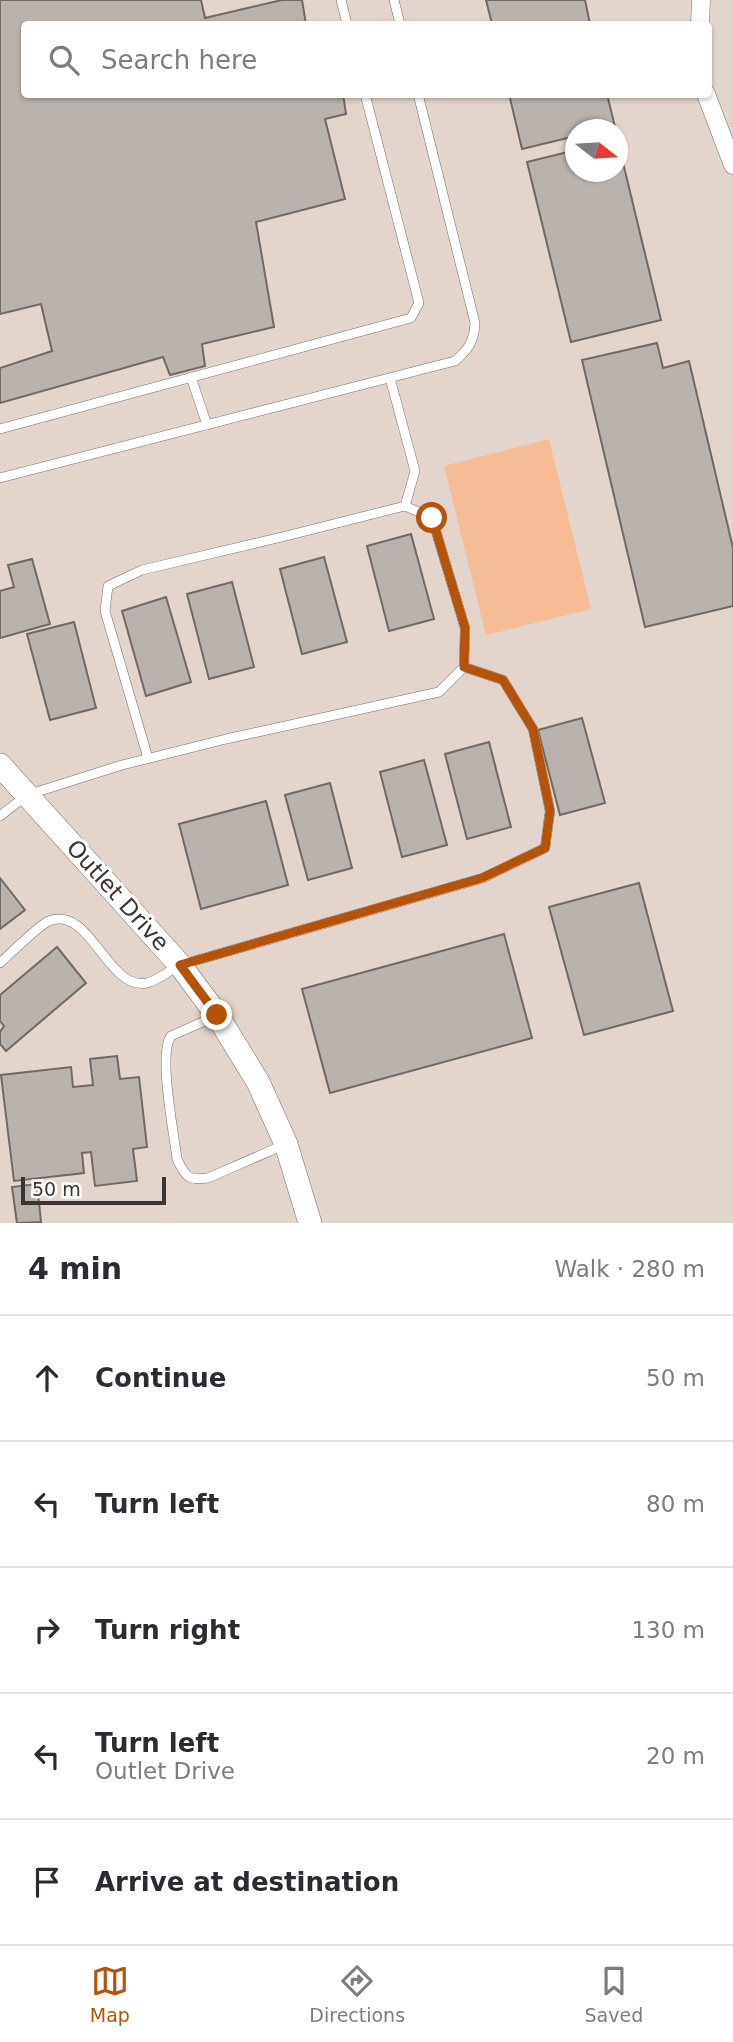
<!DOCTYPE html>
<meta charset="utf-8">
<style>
body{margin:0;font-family:"DejaVu Sans",sans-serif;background:#f2f2f3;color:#2b2b33}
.compass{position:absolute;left:565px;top:119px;width:63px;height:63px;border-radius:50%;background:#fff;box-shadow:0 2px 5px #0004;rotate:107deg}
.scale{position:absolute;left:21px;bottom:18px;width:145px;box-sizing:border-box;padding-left:7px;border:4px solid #383533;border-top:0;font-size:19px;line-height:24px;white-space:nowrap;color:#383533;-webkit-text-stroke:5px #fff;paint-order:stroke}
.stop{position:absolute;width:21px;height:21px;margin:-16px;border:5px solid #b45309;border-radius:50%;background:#fff}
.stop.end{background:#b45309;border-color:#fff;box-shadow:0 2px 7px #0008}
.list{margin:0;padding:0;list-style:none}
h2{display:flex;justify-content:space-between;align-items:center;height:91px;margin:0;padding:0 28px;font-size:30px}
h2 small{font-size:23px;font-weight:400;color:#7c7c81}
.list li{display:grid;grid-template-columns:46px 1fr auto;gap:21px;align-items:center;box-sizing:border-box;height:126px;padding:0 28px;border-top:2px solid #e1e1e2}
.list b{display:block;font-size:26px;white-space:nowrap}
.list p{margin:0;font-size:23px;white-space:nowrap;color:#7c7c81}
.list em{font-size:23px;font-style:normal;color:#7c7c81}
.icon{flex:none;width:38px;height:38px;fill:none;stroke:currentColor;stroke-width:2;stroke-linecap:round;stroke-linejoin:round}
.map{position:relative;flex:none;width:733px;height:1223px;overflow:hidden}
.search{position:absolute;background:#fff;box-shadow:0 2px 5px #0004;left:21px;right:21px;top:21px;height:77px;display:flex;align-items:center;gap:18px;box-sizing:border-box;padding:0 24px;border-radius:7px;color:#7c7c81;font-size:26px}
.sheet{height:721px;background:#fff}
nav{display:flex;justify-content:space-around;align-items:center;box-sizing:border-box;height:98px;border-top:2px solid #e1e1e2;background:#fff;font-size:19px;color:#7c7c81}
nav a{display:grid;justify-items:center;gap:4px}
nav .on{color:#b45309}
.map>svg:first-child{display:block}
.built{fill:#e3d5cb;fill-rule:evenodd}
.green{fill:#f7bd96}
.building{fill:#b9b2ad;stroke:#706965;stroke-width:2}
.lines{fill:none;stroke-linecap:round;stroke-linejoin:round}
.service-casing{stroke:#756e6a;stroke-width:10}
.minor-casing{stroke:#756e6a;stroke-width:19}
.tertiary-casing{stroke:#756e6a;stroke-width:24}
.service{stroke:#fff;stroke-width:9}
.minor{stroke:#fff;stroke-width:18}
.tertiary{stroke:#fff;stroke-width:23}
.route{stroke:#b45309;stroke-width:9}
.labels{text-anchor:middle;stroke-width:6;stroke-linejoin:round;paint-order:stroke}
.street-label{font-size:23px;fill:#383533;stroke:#fff}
</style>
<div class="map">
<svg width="733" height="1223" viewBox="0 0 733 1223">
<rect width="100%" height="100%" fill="#eae2dd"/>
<path class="built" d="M 0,0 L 733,0 L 733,1223 L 0,1223 ZM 24,24 L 708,24 L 708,94 L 24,94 ZM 576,130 L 618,130 L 618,172 L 576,172 Z"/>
<polygon class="green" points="549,439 591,609 486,635 444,466"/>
<g class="building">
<polygon points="0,0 201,0 205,18 282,0 302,0 306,24 24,24 24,94 343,94 346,114 325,119 345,199 256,222 274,327 202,344 205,366 170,375 163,357 0,403 0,368 52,351 41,304 0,314"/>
<polygon points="486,0 585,0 590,24 492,24"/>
<polygon points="509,94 607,94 615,127 603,130 576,130 576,136 522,149"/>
<polygon points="618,142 661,320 571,342 527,162 576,150 576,172 618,172"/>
<polygon points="657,343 663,368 689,361 733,548 733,606 645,627 582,360"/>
<polygon points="411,534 434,619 389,631 367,546"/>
<polygon points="324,557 347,642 302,654 280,569"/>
<polygon points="32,559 50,624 0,638 0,591 14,587 8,565"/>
<polygon points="232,582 254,667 209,679 187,594"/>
<polygon points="166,597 191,682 146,696 122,611"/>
<polygon points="74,622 96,708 50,720 27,634"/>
<polygon points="582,718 605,803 560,815 538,730"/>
<polygon points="489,742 511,827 467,839 445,754"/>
<polygon points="424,760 447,845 402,857 380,772"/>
<polygon points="330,783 352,868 308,880 285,795"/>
<polygon points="266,801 288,885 201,909 179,824"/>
<polygon points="0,878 25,910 0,929"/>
<polygon points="639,883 673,1011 584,1035 549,907"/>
<polygon points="504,934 532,1038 330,1093 302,989"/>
<polygon points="57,947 86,983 6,1051 0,1044 0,1032 4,1026 0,1021 0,995"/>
<polygon points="117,1056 120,1079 139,1077 147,1147 133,1149 137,1181 95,1186 91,1152 82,1153 84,1173 14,1181 1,1075 71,1067 73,1087 93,1085 90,1059"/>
<polygon points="37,1184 41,1222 17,1223 12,1187"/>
</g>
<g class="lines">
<g class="service-casing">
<g id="service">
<polyline points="341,0 347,24"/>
<polyline points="394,0 400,24"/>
<polyline points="191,377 207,425"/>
<polyline points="390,378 415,471 405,506"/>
<polyline points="0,429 411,318 419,303 365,94"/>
<path d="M 0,478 L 455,361 C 469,349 474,341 475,323 L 418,94"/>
<polyline points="0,816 27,795 122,765 226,739 439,692 464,667 465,628 432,518 405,506 290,535 142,570 108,586 105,611 148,758"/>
<path d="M 0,963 C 10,954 39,925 49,921 C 91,905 107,991 147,983 C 157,981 170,970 180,965 L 483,878 L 545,848 L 550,811 L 533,729 L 503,680 L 464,667"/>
<path d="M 216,1016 L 171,1036 C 158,1054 174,1133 177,1159 C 185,1176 188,1181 208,1178 L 286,1144"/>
</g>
</g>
<g class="minor-casing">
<g id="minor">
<polyline points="700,24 701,0"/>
<polyline points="706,94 733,165"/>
</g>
</g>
<g class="tertiary-casing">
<polyline id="tertiary" points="0,765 180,965 217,1015 258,1082 286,1144 310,1223"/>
</g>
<use href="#service" class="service"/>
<use href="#minor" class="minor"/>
<use href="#tertiary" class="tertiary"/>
</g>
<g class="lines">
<polyline class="route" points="217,1015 180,965 482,878 545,848 550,811 533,729 503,680 464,667 465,628 432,518"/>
</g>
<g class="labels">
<g class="street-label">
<text transform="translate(118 895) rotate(48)" y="8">Outlet Drive</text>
</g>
</g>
</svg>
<svg class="compass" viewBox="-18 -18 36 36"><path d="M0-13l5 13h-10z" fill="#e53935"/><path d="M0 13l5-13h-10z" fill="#7c7c81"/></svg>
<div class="scale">50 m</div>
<div class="stop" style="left:432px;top:518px"></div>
<div class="stop end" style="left:217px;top:1015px"></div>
<div class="search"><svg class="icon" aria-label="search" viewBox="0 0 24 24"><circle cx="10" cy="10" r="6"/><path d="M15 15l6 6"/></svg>Search here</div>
</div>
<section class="sheet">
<h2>4 min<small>Walk · 280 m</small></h2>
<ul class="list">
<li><svg class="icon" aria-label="ahead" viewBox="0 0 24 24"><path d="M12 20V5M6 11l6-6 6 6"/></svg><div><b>Continue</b></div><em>50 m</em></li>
<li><svg class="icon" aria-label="left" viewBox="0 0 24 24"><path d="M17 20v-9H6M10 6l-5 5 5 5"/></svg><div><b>Turn left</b></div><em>80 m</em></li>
<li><svg class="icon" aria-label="right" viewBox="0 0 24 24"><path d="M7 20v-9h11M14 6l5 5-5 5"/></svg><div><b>Turn right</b></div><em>130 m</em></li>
<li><svg class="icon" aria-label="left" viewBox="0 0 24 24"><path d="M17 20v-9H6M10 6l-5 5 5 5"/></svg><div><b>Turn left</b><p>Outlet Drive</p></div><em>20 m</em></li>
<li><svg class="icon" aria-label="arrive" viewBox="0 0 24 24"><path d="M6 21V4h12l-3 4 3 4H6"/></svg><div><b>Arrive at destination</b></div></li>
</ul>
</section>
<nav>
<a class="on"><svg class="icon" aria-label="map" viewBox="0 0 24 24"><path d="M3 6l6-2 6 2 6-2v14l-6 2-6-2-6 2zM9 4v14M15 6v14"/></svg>Map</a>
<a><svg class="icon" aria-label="directions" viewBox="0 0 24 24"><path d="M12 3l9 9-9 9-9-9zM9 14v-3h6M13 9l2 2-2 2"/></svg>Directions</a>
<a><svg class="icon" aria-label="saved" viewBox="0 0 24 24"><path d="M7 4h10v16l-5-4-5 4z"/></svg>Saved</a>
</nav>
